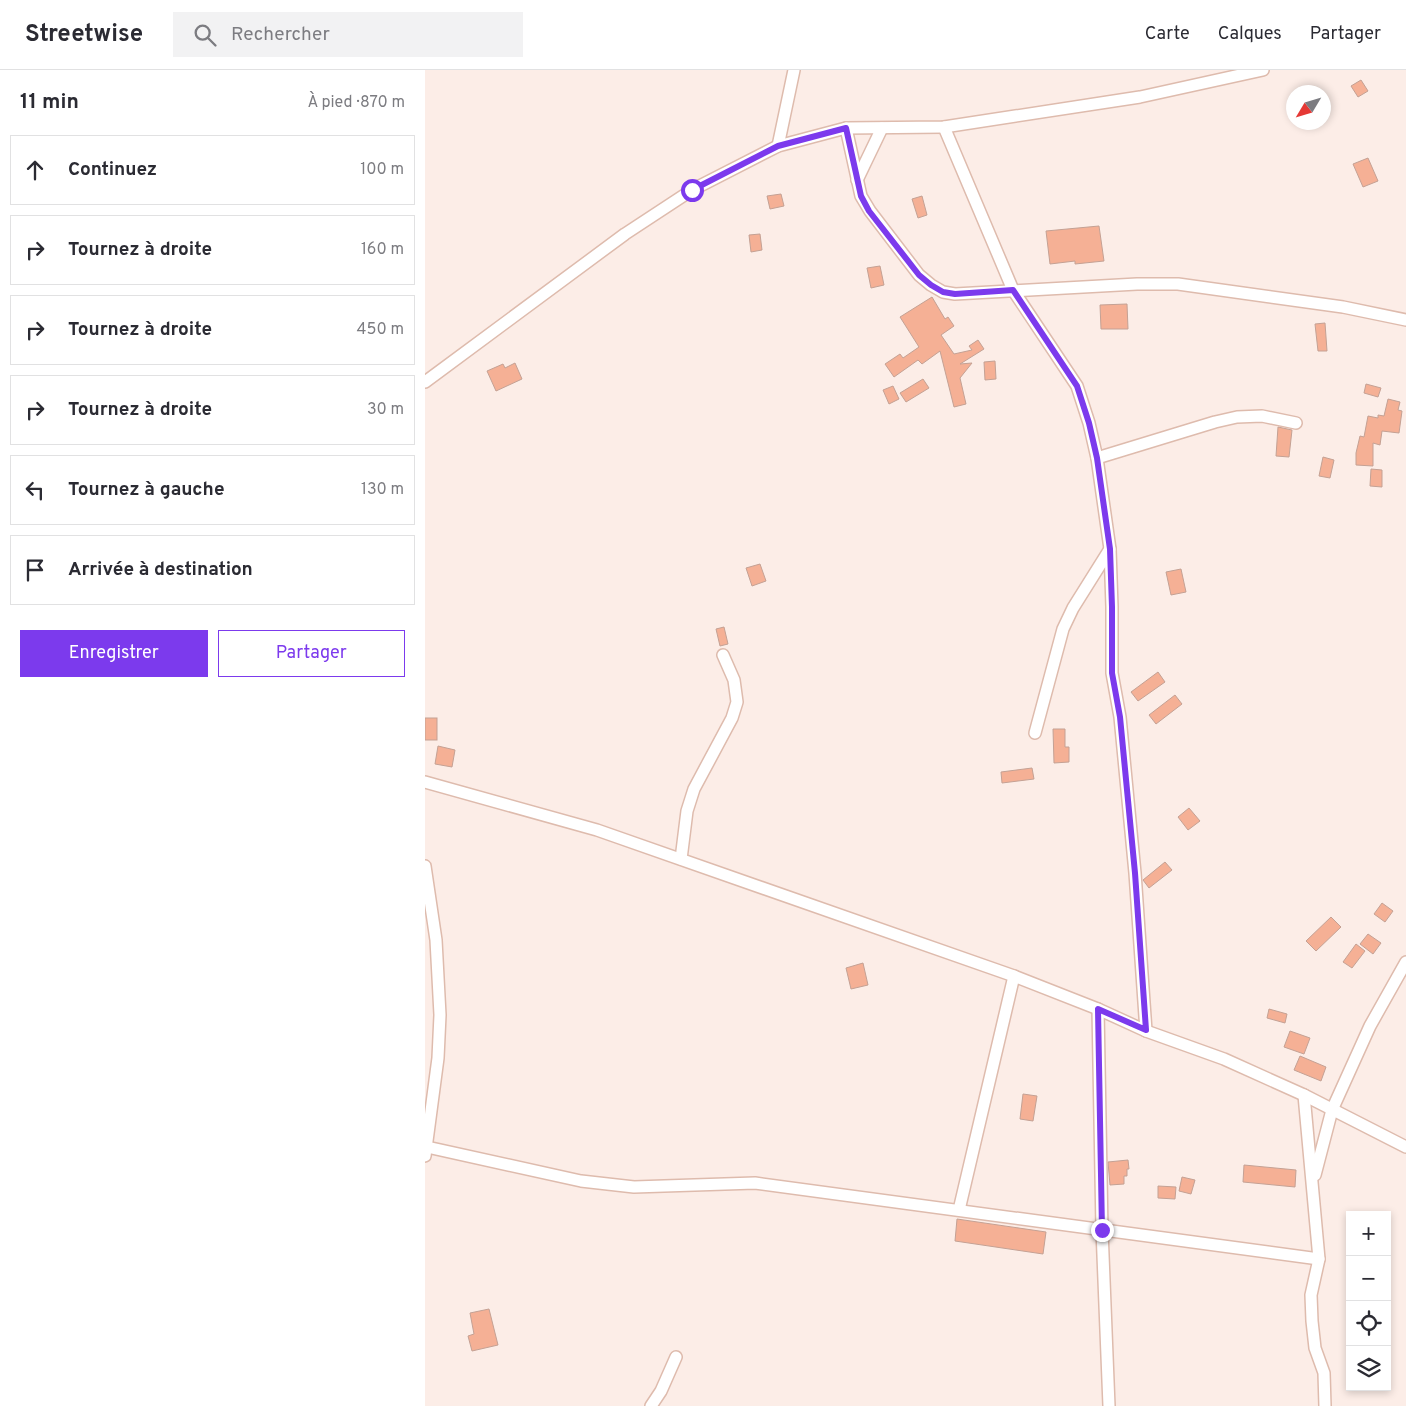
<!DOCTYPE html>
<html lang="fr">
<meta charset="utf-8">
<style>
body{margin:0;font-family:Overpass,sans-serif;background:#f2f2f3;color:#2b2b33}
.controls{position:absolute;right:15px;bottom:15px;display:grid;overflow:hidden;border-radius:0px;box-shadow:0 2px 8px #0003}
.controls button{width:45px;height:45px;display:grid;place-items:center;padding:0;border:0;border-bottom:1px solid #e1e1e2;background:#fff;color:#2b2b33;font:25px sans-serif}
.compass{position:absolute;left:861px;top:15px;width:45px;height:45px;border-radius:50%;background:#fff;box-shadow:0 2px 8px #0003;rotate:232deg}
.stop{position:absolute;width:15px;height:15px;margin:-11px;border:4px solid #7c3aed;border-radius:50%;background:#fff}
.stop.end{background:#7c3aed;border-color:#fff;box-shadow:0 1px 5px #0008}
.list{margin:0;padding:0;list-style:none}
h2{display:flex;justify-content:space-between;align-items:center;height:65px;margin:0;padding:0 20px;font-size:21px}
h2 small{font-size:16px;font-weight:400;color:#7c7c81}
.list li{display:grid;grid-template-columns:32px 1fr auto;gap:15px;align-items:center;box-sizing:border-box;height:70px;margin:0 10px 10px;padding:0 10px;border:1px solid #e1e1e2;border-radius:0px}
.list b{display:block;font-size:19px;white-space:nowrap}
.list em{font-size:16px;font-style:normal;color:#7c7c81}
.actions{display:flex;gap:10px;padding:15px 20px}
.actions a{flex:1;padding:11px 0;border:1px solid #7c3aed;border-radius:0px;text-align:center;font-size:18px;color:#7c3aed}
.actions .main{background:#7c3aed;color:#fff}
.icon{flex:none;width:28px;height:28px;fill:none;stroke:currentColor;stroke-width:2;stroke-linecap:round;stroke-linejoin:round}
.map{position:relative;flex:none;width:981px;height:1336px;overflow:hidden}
header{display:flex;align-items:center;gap:30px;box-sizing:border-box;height:70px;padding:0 25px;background:#fff;border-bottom:1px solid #e1e1e2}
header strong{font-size:24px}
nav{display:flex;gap:28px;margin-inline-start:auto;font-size:18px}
.search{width:350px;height:45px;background:#f2f2f3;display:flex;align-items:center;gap:12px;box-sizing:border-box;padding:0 18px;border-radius:0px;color:#7c7c81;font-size:19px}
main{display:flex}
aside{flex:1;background:#fff}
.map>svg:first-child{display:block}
.building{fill:#f5b095;stroke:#c4a194}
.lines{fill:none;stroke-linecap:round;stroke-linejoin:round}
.street-casing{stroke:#debbad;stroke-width:14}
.street{stroke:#fff;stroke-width:11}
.route{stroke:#7c3aed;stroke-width:6}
</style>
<header>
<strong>Streetwise</strong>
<div class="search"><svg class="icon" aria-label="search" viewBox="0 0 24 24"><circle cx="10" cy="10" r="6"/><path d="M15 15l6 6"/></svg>Rechercher</div>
<nav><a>Carte</a><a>Calques</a><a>Partager</a></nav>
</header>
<main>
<aside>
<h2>11 min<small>À pied · 870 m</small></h2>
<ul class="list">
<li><svg class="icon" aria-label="ahead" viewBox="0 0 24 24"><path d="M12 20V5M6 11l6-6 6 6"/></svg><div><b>Continuez</b></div><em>100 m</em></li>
<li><svg class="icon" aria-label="right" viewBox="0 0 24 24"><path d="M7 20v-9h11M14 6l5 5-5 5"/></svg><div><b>Tournez à droite</b></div><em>160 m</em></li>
<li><svg class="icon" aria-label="right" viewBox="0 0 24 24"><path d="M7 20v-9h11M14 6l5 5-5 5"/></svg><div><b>Tournez à droite</b></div><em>450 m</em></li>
<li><svg class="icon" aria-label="right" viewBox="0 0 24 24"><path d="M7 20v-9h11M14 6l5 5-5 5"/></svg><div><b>Tournez à droite</b></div><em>30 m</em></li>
<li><svg class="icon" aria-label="left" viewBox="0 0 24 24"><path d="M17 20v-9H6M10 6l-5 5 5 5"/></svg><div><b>Tournez à gauche</b></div><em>130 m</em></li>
<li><svg class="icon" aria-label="arrive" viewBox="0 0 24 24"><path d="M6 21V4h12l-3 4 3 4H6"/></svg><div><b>Arrivée à destination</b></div></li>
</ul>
<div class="actions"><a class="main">Enregistrer</a><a>Partager</a></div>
</aside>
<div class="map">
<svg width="981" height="1336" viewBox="0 0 981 1336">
<rect width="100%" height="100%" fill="#fcede7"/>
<g class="building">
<polygon points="936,10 943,21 933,27 926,16"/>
<polygon points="943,88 953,111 938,117 928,94"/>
<polygon points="356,124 359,136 345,139 342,126"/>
<polygon points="497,126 502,145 493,148 487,129"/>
<polygon points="674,156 679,191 650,194 650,191 625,194 621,161"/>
<polygon points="335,164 337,180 326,182 324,165"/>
<polygon points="455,196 459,215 446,218 442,198"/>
<polygon points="507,227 520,249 523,247 529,256 516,265 529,284 547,280 544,276 553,270 559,279 535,294 547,293 535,308 541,334 529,337 515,281 497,294 493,290 469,307 460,294 475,284 478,288 494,277 475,247"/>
<polygon points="702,234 703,259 676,259 675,235"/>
<polygon points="900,253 902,281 893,281 890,254"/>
<polygon points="570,291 571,309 560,310 559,292"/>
<polygon points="90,293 97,309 71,321 62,301 78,294 80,298"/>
<polygon points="498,309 504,318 481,332 475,323"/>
<polygon points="941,314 956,318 953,327 939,323"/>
<polygon points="468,316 474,329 464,334 458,320"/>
<polygon points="963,329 975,332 973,340 977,341 974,363 957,361 955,375 948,373 948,396 931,395 931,383 935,366 939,367 943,346 953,348 953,345 959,346"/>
<polygon points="853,357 867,360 864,387 851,386"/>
<polygon points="898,387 909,390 905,408 894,406"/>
<polygon points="946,399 957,400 957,417 945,416"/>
<polygon points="335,494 341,511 327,516 321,498"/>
<polygon points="756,499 761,522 746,525 741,502"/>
<polygon points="299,557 303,574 295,576 291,559"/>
<polygon points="733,602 740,612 713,631 706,622"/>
<polygon points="750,625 757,634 731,654 724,645"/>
<rect x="0" y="648" width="12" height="22"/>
<polygon points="628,659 640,659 640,677 644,677 644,692 629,693"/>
<polygon points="13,676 30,680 27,697 10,694"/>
<polygon points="607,698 609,709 577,713 576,702"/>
<polygon points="764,738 775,751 763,760 753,747"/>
<polygon points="740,792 747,800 724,818 718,810"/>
<polygon points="957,833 968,841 960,852 949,844"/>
<polygon points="906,847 916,857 891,881 881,871"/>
<polygon points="943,864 956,873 948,884 935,874"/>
<polygon points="931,874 940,881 927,898 918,892"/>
<polygon points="438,893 443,915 426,919 421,898"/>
<polygon points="844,939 862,944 860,953 842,948"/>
<polygon points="865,961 885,968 879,984 859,977"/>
<polygon points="875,986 901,997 896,1011 869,1000"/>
<polygon points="598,1024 612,1026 608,1051 595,1049"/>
<polygon points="703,1090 704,1099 702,1099 702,1106 699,1106 699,1114 685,1115 683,1092"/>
<polygon points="819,1095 871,1100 870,1117 818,1112"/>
<polygon points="757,1107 770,1110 766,1124 754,1121"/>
<polygon points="733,1116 751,1117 750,1129 733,1128"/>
<polygon points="532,1149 621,1162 618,1184 530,1171"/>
<polygon points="64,1239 73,1275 47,1281 43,1266 49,1264 45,1243"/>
</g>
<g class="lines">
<g class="street-casing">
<g id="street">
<polyline points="519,57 588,220 652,316 664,353 672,388 685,479 687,537 687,603 695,647 710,803 721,961"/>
<polyline points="421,58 436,126 445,141 494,205 506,215 518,222 530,224 712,214 753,214 918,237 981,250"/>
<polyline points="353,76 369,0"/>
<polyline points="432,110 457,58"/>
<polyline points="0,312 200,164 267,120 353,76 421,58 519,57 715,27 838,0"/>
<polyline points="672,388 790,352 812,347 837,346 871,353"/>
<polyline points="610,663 638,559 648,538 685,479"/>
<polyline points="0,712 172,760 589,906 673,939 721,961 799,989 879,1025 981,1077"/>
<polyline points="256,789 262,741 269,719 307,648 312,632 309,610 298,585"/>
<polyline points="0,796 11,870 15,945 13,988 0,1086"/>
<polyline points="673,939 677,1160 684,1336"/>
<polyline points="879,1025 894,1189 886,1225 887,1251 890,1278 899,1303 900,1336"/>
<polyline points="2,1077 156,1111 209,1117 330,1113 894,1189"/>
<polyline points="890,1105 907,1040 945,956 981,892"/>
<polyline points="534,1140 589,906"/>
<polyline points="226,1336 236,1321 251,1287"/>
</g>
</g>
<use href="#street" class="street"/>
</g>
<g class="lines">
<polyline class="route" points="267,120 353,76 421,58 436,126 444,141 494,205 506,215 518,222 530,224 588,220 652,316 664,353 672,388 685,479 687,537 687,603 695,647 710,803 721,960 673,939 677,1160"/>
</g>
</svg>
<div class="controls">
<button>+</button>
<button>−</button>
<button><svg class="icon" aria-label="locate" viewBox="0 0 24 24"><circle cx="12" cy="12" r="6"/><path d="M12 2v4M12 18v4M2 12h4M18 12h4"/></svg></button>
<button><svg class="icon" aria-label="layers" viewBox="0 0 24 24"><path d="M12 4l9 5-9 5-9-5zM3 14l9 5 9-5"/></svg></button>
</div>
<svg class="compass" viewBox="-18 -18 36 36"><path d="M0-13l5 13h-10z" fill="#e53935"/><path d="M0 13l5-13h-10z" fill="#7c7c81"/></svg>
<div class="stop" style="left:267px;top:120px"></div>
<div class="stop end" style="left:677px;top:1160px"></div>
</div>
</main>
